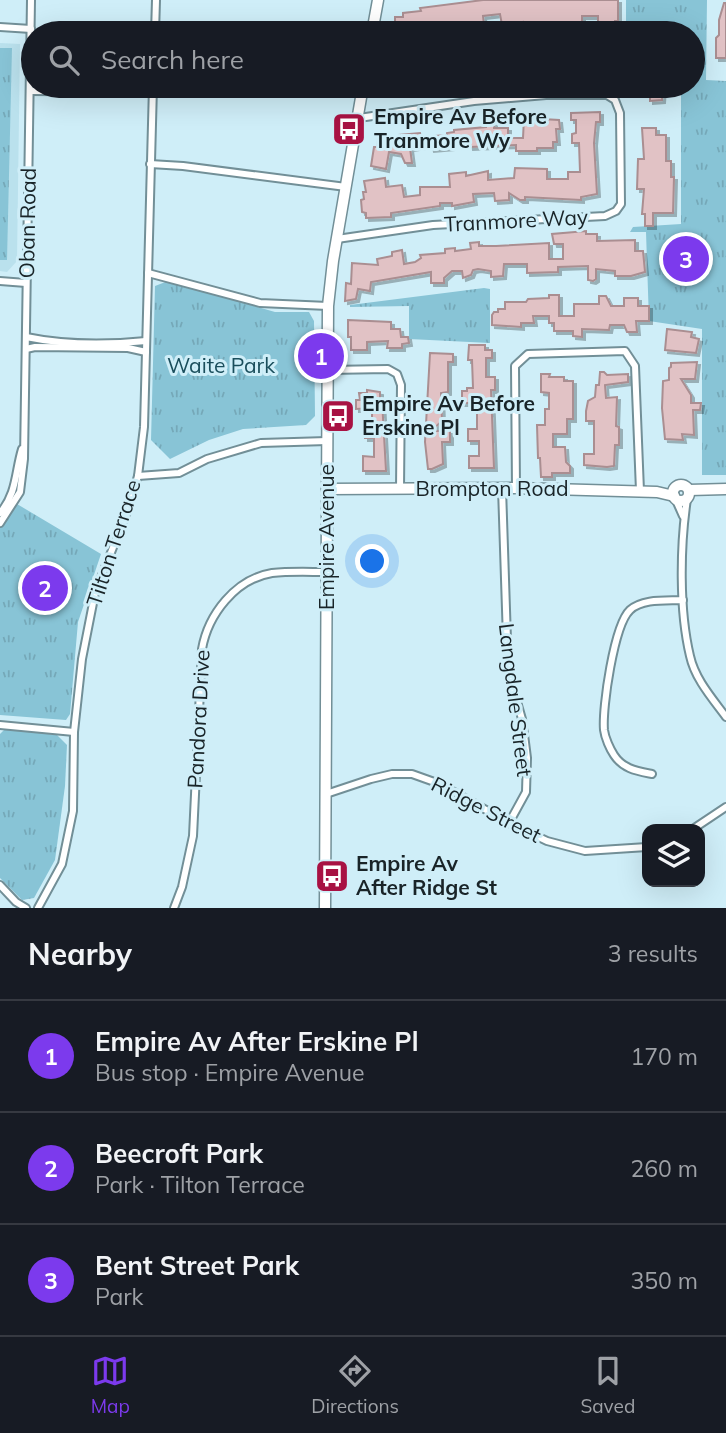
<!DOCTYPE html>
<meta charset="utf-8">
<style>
body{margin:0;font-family:Mulish,sans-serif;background:#242831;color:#f1f3f6}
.controls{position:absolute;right:21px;bottom:21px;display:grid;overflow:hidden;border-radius:14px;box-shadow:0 7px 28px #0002}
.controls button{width:63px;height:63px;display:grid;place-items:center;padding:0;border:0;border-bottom:2px solid #363941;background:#171b24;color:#f1f3f6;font:35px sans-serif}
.you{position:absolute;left:373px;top:562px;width:24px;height:24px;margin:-18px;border:5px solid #fff;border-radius:50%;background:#1a73e8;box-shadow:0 0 0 10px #1a73e833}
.badge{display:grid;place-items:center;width:46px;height:46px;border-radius:50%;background:#7c3aed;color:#fff;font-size:23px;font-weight:700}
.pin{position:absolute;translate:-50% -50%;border:4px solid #fff;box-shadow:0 2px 7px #0006}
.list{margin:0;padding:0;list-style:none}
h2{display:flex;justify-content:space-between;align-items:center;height:91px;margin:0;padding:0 28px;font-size:30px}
h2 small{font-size:23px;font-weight:400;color:#9ea1a6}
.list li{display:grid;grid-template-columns:46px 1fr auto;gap:21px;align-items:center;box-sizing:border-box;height:112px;padding:0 28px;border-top:2px solid #363941}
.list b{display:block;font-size:26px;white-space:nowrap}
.list p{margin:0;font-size:23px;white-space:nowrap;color:#9ea1a6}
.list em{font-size:23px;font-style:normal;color:#9ea1a6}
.icon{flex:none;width:38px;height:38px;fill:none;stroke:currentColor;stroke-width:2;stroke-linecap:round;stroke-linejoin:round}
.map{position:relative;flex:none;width:726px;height:908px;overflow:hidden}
.search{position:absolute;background:#171b24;box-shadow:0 7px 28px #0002;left:21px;right:21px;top:21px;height:77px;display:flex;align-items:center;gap:18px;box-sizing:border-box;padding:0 24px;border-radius:38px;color:#9ea1a6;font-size:26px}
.sheet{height:427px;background:#171b24}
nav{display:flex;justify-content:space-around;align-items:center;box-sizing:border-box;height:98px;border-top:2px solid #363941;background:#171b24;font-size:19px;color:#9ea1a6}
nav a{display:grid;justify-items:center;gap:4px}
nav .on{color:#7c3aed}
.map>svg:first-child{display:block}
.built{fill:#bae1ed}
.park{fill:url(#park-tufts)}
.building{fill:#e1c2c5;stroke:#aa8e91;stroke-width:2;filter:url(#shadow)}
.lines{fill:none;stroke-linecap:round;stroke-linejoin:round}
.street-casing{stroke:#728f97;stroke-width:10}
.secondary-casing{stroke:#728f97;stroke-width:13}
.street{stroke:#fff;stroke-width:6}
.secondary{stroke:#fff;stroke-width:10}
.labels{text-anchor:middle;stroke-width:6;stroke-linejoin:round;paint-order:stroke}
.poi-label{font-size:21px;font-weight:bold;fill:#192428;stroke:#cfeef8;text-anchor:start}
.street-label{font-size:21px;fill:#192428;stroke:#cfeef8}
.park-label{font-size:21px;fill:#1a4e5c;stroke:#cfeef8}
</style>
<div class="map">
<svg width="726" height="908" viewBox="0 0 726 908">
<defs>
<pattern id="park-tufts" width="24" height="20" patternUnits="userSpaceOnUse" patternTransform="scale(1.75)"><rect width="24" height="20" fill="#88c4d6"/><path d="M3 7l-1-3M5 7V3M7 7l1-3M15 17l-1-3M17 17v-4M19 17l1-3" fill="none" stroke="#75a8b8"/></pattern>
<filter id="shadow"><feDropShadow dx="3" dy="3" stdDeviation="0" flood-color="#0004"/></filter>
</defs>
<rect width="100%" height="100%" fill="#cfeef8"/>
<polygon class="built" points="0,43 20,44 17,261 7,272 0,271"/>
<g class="park">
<polygon points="626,0 707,0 706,80 726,81 726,475 702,475 702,329 649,321 646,232 630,232 633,227 681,224 681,86 693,86 693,33 626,33"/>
<polygon points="0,48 12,48 7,260 0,260"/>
<polygon points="168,281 275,312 309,312 314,321 315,416 306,425 243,429 209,440 170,459 151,440 155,286"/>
<polygon points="484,288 490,289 490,343 409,339 409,306 350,307 350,305"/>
<polygon points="17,504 101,554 78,622 70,714 66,720 0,715 0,528"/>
<polygon points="5,729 57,735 67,745 65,786 55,860 34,898 22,900 0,878 0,734"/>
</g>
<g class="building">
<polygon points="483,0 618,0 618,21 615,21 615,30 598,30 598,16 582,16 582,27 539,24 539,33 524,33 523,22 502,25 500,14 483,16 484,25 455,27 455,23 447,24 447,22 422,23 409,25 410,33 395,33 395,17 403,17 403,13 421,11 420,8"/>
<polygon points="724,3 726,3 726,58 716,58 716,38 719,35 719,20"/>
<polygon points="646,86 663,86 662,100 650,101 650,92 646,93"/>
<polygon points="600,112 600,122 596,122 594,143 597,194 581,197 581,200 525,197 525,200 520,200 509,193 509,200 495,201 494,193 473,194 474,202 452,206 452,203 440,203 440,206 391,213 391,217 366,218 366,213 362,212 361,200 364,199 363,192 366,192 364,181 385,178 386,187 402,185 404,197 420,195 420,187 450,187 449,174 466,172 466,176 488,171 488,180 514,178 515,168 547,169 547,179 568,179 568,172 580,172 579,143 572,143 572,134 576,133 576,120 571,120 571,113"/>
<polygon points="524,118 559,120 560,129 556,129 557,142 553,142 553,148 537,148 537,151 516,151 516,145 470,147 469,140 450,142 451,147 431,149 430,145 410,148 412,163 405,163 401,154 389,152 386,169 371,166 374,147 377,147 378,139 400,143 399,135 420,133 421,137 447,135 447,133 454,132 454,130 486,127 486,122 494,122 494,128 508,128 508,138 523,138"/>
<polygon points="642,128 656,128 656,135 666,135 666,161 671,161 671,177 674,177 673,213 653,213 653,226 645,226 645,214 642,214 644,189 637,189 638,159 644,159"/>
<polygon points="586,231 586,234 597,234 597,241 635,240 635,251 643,251 645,272 631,276 615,276 615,271 596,269 596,279 593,281 588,280 588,266 558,267 558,272 527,273 527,264 504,264 503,276 491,277 491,271 478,269 473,270 471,275 463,278 462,271 452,271 444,278 444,283 431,283 431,272 371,282 370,291 358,289 356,299 345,301 346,283 351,284 352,263 378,265 377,259 392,256 392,252 402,250 404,264 415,262 421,258 420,255 445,253 445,249 455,248 455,251 471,249 470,243 479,242 479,246 496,246 549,243 549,259 563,259 563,244 554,244 552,234"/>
<polygon points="549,295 559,295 559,316 574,316 574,304 599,304 599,296 606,296 611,306 624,306 624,298 638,298 638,306 649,306 649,321 636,321 637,332 627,332 624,325 610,325 609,330 582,329 582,337 573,336 573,331 554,331 554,323 549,323 549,316 533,316 534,323 521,323 521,327 492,325 492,315 494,312 498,312 498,309 505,309 505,302 526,302 528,299 549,298"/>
<polygon points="348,320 391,322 391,329 400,329 401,337 408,337 409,343 402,344 402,348 387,348 388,341 367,342 367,350 351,350 351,337 348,337"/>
<polygon points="667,329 692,332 691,337 699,339 696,353 665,350"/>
<polygon points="469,345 485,345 485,350 492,350 492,358 486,358 486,377 495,377 495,390 491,390 494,468 469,468 469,456 479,456 479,441 468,441 468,429 477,429 477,411 472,403 462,403 462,391 467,391 467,388 473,388 472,360 468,360"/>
<polygon points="430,353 453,354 453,362 448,362 448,392 441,393 442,421 431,431 450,431 450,442 442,442 443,464 432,469 428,469 425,442"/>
<polygon points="697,362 695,379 681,379 691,395 691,403 701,403 700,410 693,410 694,435 682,434 683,440 665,439 662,408 663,381 669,380 669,368 671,367 671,363"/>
<polygon points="600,372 604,372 607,375 628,374 628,382 605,385 606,398 617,397 616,426 619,427 619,445 615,445 614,466 607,467 584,465 584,454 594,454 594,421 586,421 586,411 588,401 595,397 596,385 599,385"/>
<polygon points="541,374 550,374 549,377 564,377 564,381 573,381 573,419 567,419 567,434 553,434 553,447 565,447 566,462 570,466 570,473 552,473 552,477 541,477 540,458 538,458 537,425 545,425 545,409 549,409 549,393 541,392"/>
<polygon points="367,390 380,392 380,400 382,400 386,471 363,471 363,456 374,457 374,438 365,438 365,429 372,429 372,408 356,409 356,400 360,400 359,393 367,393"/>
</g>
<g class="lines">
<g class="street-casing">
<g id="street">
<polyline points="0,27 31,29"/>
<polyline points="155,33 156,0"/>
<polyline points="30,91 153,92"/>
<polyline points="150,164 183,166 346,187"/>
<polyline points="337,239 433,225 605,216 616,211 621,204 620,113 615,100 607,95 546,95 474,101 359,118"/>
<polyline points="148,273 260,303 328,306"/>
<polyline points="0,281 26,283"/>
<path d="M 26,337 C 65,345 106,345 146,341"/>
<polyline points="26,349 35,347 128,348 146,352"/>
<polyline points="328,370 388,369 397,374 401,385 400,489"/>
<polyline points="138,476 179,473 207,459 261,443 327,441"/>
<polyline points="502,488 508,670 522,719 527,758 526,792 509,823"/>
<polyline points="516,488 515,366 528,354 625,351 635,366 640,491"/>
<polyline points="675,498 683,516"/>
<path d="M 687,499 C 680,546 679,610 690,656 C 695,679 712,698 726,717"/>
<path d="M 0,513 C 17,493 15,472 22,449"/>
<polyline points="0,523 20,492 24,459 31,0"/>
<polyline points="0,725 74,732"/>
<path d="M 652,774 C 637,771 623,769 614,755 C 610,749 605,738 604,730 C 602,708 614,625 630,610 C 643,598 668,601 683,600"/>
<polyline points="326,794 371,779 392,774 412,774 440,784 509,823 547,841 585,851 647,847"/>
<polyline points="693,829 726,807"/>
<polyline points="0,885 16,902 26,908"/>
<polyline points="38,908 62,864 73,811 74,732 82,659 95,593 129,507 138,476 144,427 153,86"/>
<path d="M 174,908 L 182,887 L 193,836 L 202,649 C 208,615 235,579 272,573 C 290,571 309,572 327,572"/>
</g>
</g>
<g class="secondary-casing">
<g id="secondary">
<polyline points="372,33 378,0"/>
<circle cx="681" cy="493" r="8"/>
<polyline points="327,489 516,488 657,492 674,496"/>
<polyline points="689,490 726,489"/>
<polyline points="325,908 328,306 333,261 363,86"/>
</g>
</g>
<use href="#street" class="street"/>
<use href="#secondary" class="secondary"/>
</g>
<defs>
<g id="bus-square" transform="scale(1.75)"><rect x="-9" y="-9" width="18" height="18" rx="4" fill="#a81243" stroke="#cfeef8"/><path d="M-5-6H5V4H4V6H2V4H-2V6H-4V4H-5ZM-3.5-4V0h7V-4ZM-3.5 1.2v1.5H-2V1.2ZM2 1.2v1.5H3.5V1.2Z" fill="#fff"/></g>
</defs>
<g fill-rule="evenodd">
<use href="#bus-square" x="349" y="129"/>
<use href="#bus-square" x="338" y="416"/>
<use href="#bus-square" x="332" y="876"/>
</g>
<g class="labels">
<g class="poi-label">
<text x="374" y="124">Empire Av Before<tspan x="374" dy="24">Tranmore Wy</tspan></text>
<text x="362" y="411">Empire Av Before<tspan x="362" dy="24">Erskine Pl</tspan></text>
<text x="356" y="871">Empire Av<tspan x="356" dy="24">After Ridge St</tspan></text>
</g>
<g class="street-label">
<text transform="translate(516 221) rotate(-3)" y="7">Tranmore Way</text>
<text transform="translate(28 223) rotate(-89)" y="7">Oban Road</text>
<text x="492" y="496">Brompton Road</text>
<text transform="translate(327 537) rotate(-90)" y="7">Empire Avenue</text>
<text transform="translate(114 543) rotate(-72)" y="7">Tilton Terrace</text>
<text transform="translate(515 700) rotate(83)" y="7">Langdale Street</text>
<text transform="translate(199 719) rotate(-87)" y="7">Pandora Drive</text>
<text transform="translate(486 810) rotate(27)" y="7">Ridge Street</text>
</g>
<g class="park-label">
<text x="221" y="373">Waite Park</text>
</g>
</g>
</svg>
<div class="controls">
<button><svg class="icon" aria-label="layers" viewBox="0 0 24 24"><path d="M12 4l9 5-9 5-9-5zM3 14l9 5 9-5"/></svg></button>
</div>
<div class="you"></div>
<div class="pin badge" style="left:321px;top:356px">1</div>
<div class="pin badge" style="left:45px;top:588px">2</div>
<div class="pin badge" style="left:686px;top:259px">3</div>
<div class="search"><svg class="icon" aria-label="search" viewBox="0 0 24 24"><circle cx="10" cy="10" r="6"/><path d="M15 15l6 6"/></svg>Search here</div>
</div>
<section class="sheet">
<h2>Nearby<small>3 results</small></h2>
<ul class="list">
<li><span class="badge">1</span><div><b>Empire Av After Erskine Pl</b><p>Bus stop · Empire Avenue</p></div><em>170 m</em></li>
<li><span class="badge">2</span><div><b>Beecroft Park</b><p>Park · Tilton Terrace</p></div><em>260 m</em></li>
<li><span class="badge">3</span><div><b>Bent Street Park</b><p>Park</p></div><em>350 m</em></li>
</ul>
</section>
<nav>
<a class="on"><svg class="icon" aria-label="map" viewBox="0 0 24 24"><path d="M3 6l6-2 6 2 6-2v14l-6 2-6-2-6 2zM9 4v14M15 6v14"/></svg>Map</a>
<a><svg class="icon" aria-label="directions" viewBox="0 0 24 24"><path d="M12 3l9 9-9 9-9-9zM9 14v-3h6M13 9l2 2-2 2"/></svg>Directions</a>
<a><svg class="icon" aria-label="saved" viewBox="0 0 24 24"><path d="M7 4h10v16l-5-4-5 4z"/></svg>Saved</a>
</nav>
